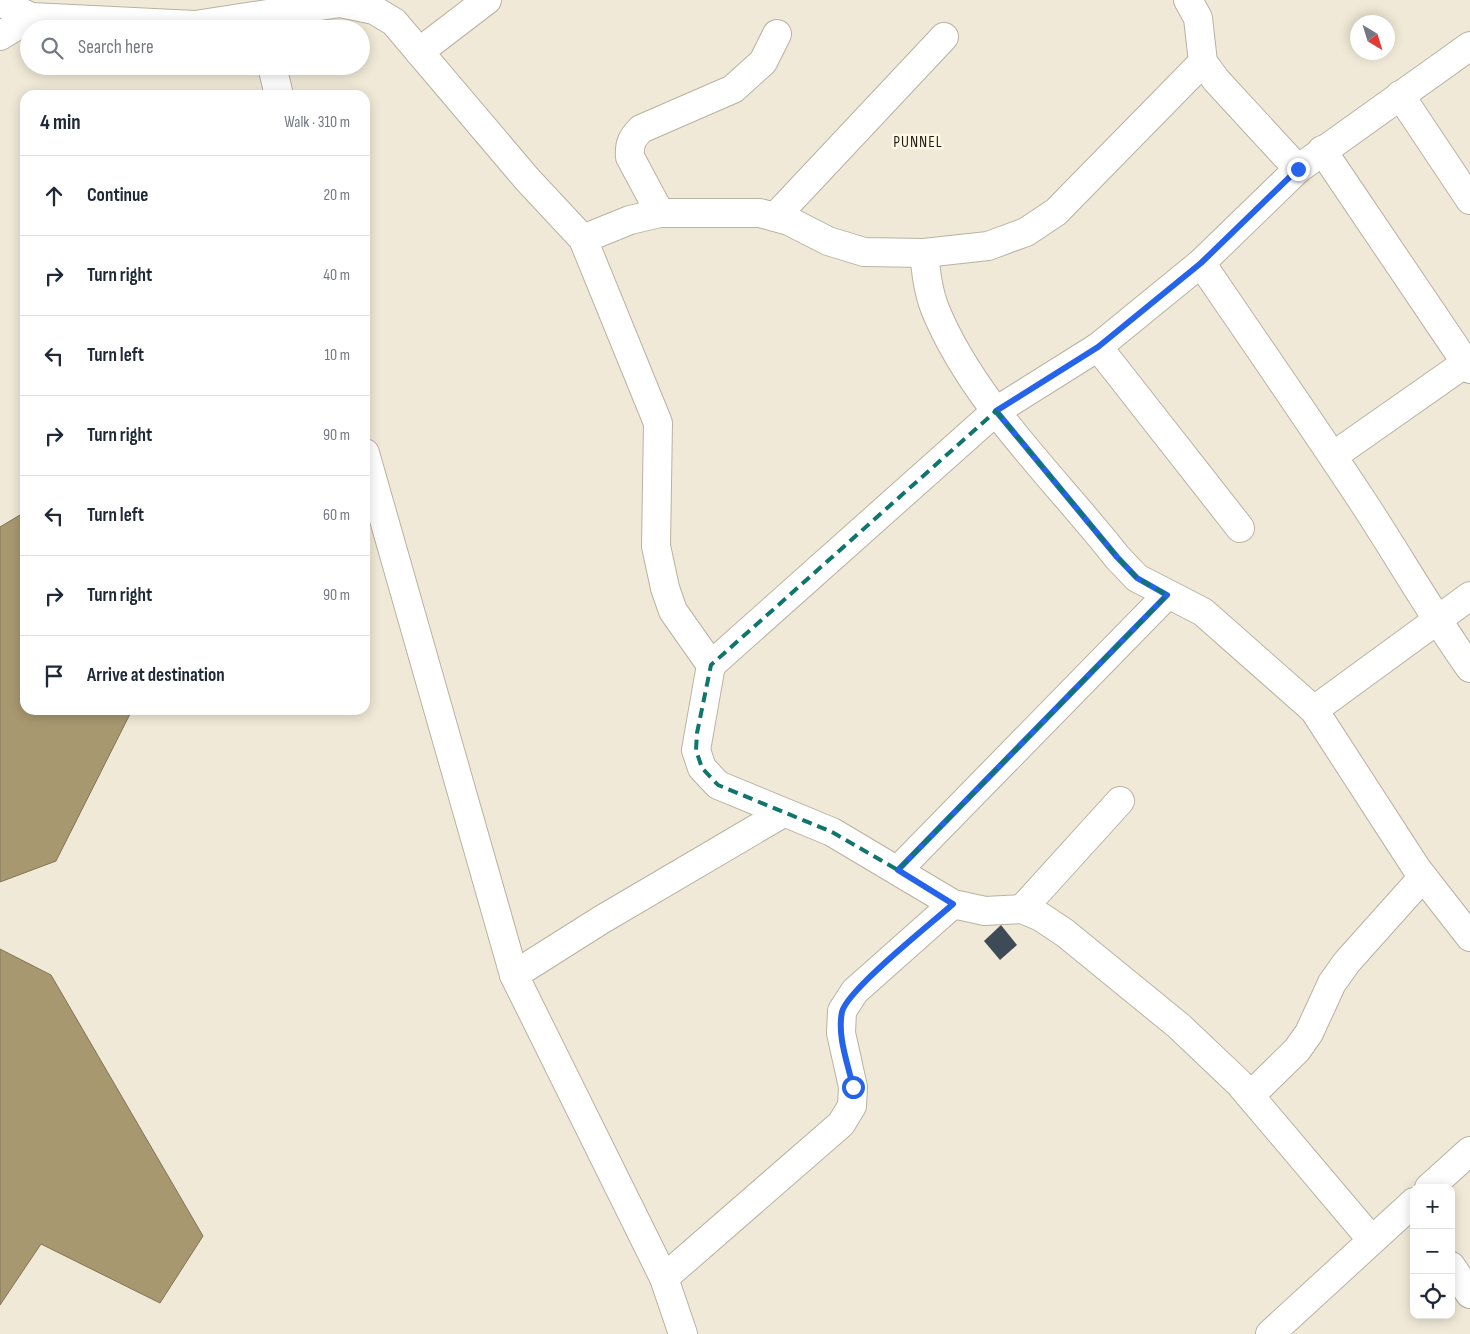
<!DOCTYPE html>
<meta charset="utf-8">
<style>
body{margin:0;font-family:"Sofia Sans Condensed",sans-serif;background:#f2f2f3;color:#1f2937}
.controls{position:absolute;right:15px;bottom:15px;display:grid;overflow:hidden;border-radius:10px;box-shadow:0 2px 12px #0003}
.controls button{width:45px;height:45px;display:grid;place-items:center;padding:0;border:0;border-bottom:1px solid #e0e1e3;background:#fff;color:#1f2937;font:25px sans-serif}
.compass{position:absolute;left:1350px;top:15px;width:45px;height:45px;border-radius:50%;background:#fff;box-shadow:0 2px 12px #0003;rotate:142deg}
.stop{position:absolute;width:15px;height:15px;margin:-11px;border:4px solid #2563eb;border-radius:50%;background:#fff}
.stop.end{background:#2563eb;border-color:#fff;box-shadow:0 1px 5px #0008}
.list{margin:0;padding:0;list-style:none}
h2{display:flex;justify-content:space-between;align-items:center;height:65px;margin:0;padding:0 20px;font-size:21px}
h2 small{font-size:16px;font-weight:400;color:#747a83}
.list li{display:grid;grid-template-columns:32px 1fr auto;gap:15px;align-items:center;box-sizing:border-box;height:80px;padding:0 20px;border-top:1px solid #e0e1e3}
.list b{display:block;font-size:19px;white-space:nowrap}
.list em{font-size:16px;font-style:normal;color:#747a83}
.icon{flex:none;width:28px;height:28px;fill:none;stroke:currentColor;stroke-width:2;stroke-linecap:round;stroke-linejoin:round}
.map{position:relative;flex:none;width:1470px;height:1334px;overflow:hidden}
.search{position:absolute;background:#fff;box-shadow:0 2px 12px #0003;left:20px;top:20px;width:350px;height:55px;display:flex;align-items:center;gap:12px;box-sizing:border-box;padding:0 18px;border-radius:28px;color:#747a83;font-size:19px}
.panel{position:absolute;background:#fff;box-shadow:0 2px 12px #0003;left:20px;top:90px;width:350px;height:625px;border-radius:15px}
.map>svg:first-child{display:block}
.water{fill:#a89870;stroke:#807456}
.building{fill:#3d4b56}
.lines{fill:none;stroke-linecap:round;stroke-linejoin:round}
.minor-casing{stroke:#b9b2a1;stroke-width:30}
.minor{stroke:#fff;stroke-width:28}
.route{stroke:#2563eb;stroke-width:6}
.marked{fill:none;stroke:#0f766e;stroke-width:4;stroke-dasharray:10 6;stroke-linejoin:round}
.labels{text-anchor:middle;stroke-width:5;stroke-linejoin:round;paint-order:stroke}
.quarter-label{font-size:16px;letter-spacing:1px;fill:#211f18;stroke:#fef7e5}
</style>
<div class="map">
<svg width="1470" height="1334" viewBox="0 0 1470 1334">
<rect width="100%" height="100%" fill="#f0e9d7"/>
<g class="water">
<polygon points="25,512 25,710 132,710 56,861 0,882 0,527"/>
<polygon points="0,949 51,975 203,1236 160,1303 41,1244 0,1305"/>
</g>
<polygon class="building" points="1001,925 1017,945 1000,960 984,941"/>
<g class="lines">
<g class="minor-casing">
<g id="minor">
<polyline points="1188,0 1198,18 1203,62 1216,80 1298,169"/>
<polyline points="0,2 31,17 195,25 340,3 374,10 394,22 527,179 583,239 658,423 656,546 665,588 673,611 711,665 696,750 702,768 718,785 832,832 953,904 985,911 1022,909 1041,917 1065,933 1179,1026 1239,1083 1371,1239"/>
<polyline points="0,36 31,17"/>
<polyline points="419,52 487,0"/>
<polyline points="272,66 279,95"/>
<polyline points="1400,95 1470,200"/>
<polyline points="1322,150 1470,369"/>
<path d="M 660,213 L 630,157 C 629,144 632,138 641,129 L 733,89 L 763,62 L 777,34"/>
<polyline points="775,217 944,37"/>
<polyline points="583,239 630,220 660,213 760,213 789,221 828,241 864,252 924,253 988,246 1026,232 1056,212 1203,62"/>
<path d="M 924,253 C 926,272 928,291 935,309 C 973,402 1056,479 1117,557 L 1137,578 L 1203,612 L 1314,710 L 1417,869 L 1470,937"/>
<path d="M 1201,263 C 1257,345 1313,426 1367,508 C 1402,562 1433,616 1470,668"/>
<polyline points="1098,347 1240,528"/>
<polyline points="365,453 514,975 664,1278 683,1334"/>
<polyline points="1333,456 1470,360"/>
<polyline points="711,665 996,411 1098,347 1201,263 1298,169 1470,46"/>
<polyline points="1314,710 1470,596"/>
<polyline points="898,870 1167,595"/>
<polyline points="1022,909 1120,801"/>
<polyline points="514,975 601,920 783,813"/>
<polyline points="1250,1096 1297,1050 1309,1033 1332,983 1347,962 1423,877"/>
<polyline points="1429,1188 1470,1151"/>
<polyline points="1451,1266 1470,1294"/>
<polyline points="664,1278 841,1124 852,1106 853,1087 841,1033 842,1011 855,991 953,904"/>
<polyline points="1270,1334 1414,1202"/>
</g>
</g>
<use href="#minor" class="minor"/>
</g>
<g class="lines">
<path class="route" d="M 853,1087 C 848,1064 837,1036 842,1012 C 847,990 932,923 953,904 L 898,870 L 1167,595 L 1137,578 L 1117,557 L 996,411 L 1098,347 L 1201,263 L 1298,169"/>
</g>
<path class="marked" d="M 996,411 L 1117,557 L 1137,578 L 1167,595 L 898,870 L 832,832 L 718,785 L 702,768 L 696,750 L 697,733 L 711,665 Z"/>
<g class="labels">
<g class="quarter-label">
<text x="918" y="147">PUNNEL</text>
</g>
</g>
</svg>
<div class="controls">
<button>+</button>
<button>−</button>
<button><svg class="icon" aria-label="locate" viewBox="0 0 24 24"><circle cx="12" cy="12" r="6"/><path d="M12 2v4M12 18v4M2 12h4M18 12h4"/></svg></button>
</div>
<svg class="compass" viewBox="-18 -18 36 36"><path d="M0-13l5 13h-10z" fill="#e53935"/><path d="M0 13l5-13h-10z" fill="#747a83"/></svg>
<div class="stop" style="left:853px;top:1087px"></div>
<div class="stop end" style="left:1298px;top:169px"></div>
<div class="search"><svg class="icon" aria-label="search" viewBox="0 0 24 24"><circle cx="10" cy="10" r="6"/><path d="M15 15l6 6"/></svg>Search here</div>
<section class="panel">
<h2>4 min<small>Walk · 310 m</small></h2>
<ul class="list">
<li><svg class="icon" aria-label="ahead" viewBox="0 0 24 24"><path d="M12 20V5M6 11l6-6 6 6"/></svg><div><b>Continue</b></div><em>20 m</em></li>
<li><svg class="icon" aria-label="right" viewBox="0 0 24 24"><path d="M7 20v-9h11M14 6l5 5-5 5"/></svg><div><b>Turn right</b></div><em>40 m</em></li>
<li><svg class="icon" aria-label="left" viewBox="0 0 24 24"><path d="M17 20v-9H6M10 6l-5 5 5 5"/></svg><div><b>Turn left</b></div><em>10 m</em></li>
<li><svg class="icon" aria-label="right" viewBox="0 0 24 24"><path d="M7 20v-9h11M14 6l5 5-5 5"/></svg><div><b>Turn right</b></div><em>90 m</em></li>
<li><svg class="icon" aria-label="left" viewBox="0 0 24 24"><path d="M17 20v-9H6M10 6l-5 5 5 5"/></svg><div><b>Turn left</b></div><em>60 m</em></li>
<li><svg class="icon" aria-label="right" viewBox="0 0 24 24"><path d="M7 20v-9h11M14 6l5 5-5 5"/></svg><div><b>Turn right</b></div><em>90 m</em></li>
<li><svg class="icon" aria-label="arrive" viewBox="0 0 24 24"><path d="M6 21V4h12l-3 4 3 4H6"/></svg><div><b>Arrive at destination</b></div></li>
</ul>
</section>
</div>
